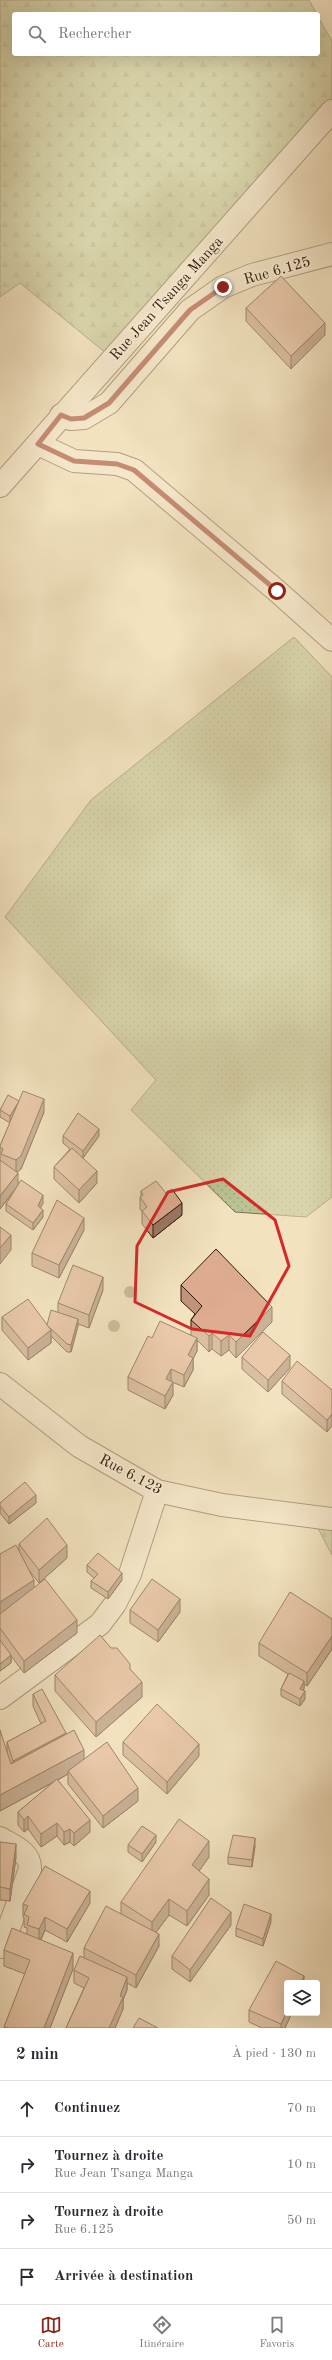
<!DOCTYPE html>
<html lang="fr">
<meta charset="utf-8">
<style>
body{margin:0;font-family:"Old Standard TT",serif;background:#f2f2f3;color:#2b2b33}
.controls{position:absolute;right:12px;bottom:12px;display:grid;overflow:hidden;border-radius:4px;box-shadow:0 4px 16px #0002}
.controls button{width:36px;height:36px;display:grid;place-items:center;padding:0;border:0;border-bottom:1px solid #e1e1e2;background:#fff;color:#2b2b33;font:20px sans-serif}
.stop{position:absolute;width:12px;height:12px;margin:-9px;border:3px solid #8f2418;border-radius:50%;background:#fff}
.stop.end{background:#8f2418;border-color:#fff;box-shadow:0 1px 4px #0008}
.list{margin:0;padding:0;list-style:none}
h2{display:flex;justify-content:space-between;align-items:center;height:52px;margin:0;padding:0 16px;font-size:17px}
h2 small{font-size:13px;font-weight:400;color:#7c7c81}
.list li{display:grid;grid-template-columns:26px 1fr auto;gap:12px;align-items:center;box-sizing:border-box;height:56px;padding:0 16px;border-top:1px solid #e1e1e2}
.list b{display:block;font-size:15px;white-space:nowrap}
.list p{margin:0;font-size:13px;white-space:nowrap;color:#7c7c81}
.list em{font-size:13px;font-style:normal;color:#7c7c81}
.icon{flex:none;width:22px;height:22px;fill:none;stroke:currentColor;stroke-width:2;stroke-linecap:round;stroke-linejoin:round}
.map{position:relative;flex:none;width:332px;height:2028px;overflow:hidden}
.search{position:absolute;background:#fff;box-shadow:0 4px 16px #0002;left:12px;right:12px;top:12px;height:44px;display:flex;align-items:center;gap:10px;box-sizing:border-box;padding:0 14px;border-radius:4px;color:#7c7c81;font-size:15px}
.sheet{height:276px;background:#fff}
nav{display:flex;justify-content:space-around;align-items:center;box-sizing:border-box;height:56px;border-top:1px solid #e1e1e2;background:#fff;font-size:11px;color:#7c7c81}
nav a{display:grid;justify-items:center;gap:2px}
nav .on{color:#8f2418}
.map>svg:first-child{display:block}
.grass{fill:url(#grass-dots);stroke:#776f4d}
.forest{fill:url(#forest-firs);stroke:#776f4d}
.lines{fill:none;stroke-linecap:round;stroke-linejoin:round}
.minor-casing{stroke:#644d35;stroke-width:24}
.tertiary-casing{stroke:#644d35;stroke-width:24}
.minor{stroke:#f7ecd5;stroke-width:22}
.tertiary{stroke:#f7ecd5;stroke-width:22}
.tree{fill:#a09071}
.wall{fill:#bf947d;stroke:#351b07}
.shaded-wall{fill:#9b7866;stroke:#351b07}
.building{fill:#deac91;stroke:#351b07}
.route{stroke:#8f2418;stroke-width:5}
.marked{fill:none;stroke:#d62828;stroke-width:3;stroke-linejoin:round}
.labels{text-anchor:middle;stroke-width:4;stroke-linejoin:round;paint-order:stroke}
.street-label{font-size:15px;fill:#351b07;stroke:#f7ecd5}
</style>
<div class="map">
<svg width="332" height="2028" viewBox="0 0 332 2028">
<defs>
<pattern id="grass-dots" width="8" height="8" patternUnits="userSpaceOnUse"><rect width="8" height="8" fill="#b9c393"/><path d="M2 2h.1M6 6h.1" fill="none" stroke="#a0a77d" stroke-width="1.8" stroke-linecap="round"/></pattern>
<pattern id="forest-firs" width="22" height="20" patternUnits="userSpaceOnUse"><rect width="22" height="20" fill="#b9c393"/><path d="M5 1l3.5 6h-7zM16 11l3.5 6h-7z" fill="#a0a77d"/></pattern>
</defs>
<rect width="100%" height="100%" fill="#f2e2bf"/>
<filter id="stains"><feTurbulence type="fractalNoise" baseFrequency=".005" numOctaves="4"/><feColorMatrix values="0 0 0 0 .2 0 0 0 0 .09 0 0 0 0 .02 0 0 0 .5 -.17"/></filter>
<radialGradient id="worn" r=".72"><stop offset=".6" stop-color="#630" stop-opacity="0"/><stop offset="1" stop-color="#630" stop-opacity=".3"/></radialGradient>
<polygon class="grass" points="294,637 332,677 332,1197 306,1217 235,1212 131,1110 156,1080 5,917 91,800"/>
<g class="forest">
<polygon points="0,0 309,0 317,14 14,14 14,54 318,54 318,17 332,41 332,111 112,358 20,283 0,297"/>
<polygon points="312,1517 332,1519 332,1555"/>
</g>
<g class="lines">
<g class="minor-casing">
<g id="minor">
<polyline points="61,415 71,419 84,418 109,403 190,310 223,287 252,275 332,254"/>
<polyline points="38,444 74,461 117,464 134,470 277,591 332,640"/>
<polyline points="0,1384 79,1446 157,1491 222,1505 332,1519"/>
<polyline points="0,1698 100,1624 115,1604 130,1574 157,1491"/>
<path d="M 0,1838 C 13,1846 31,1852 30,1869 L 2,1947"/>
</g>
</g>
<g class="tertiary-casing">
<polyline id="tertiary" points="0,486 332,111"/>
</g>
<use href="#minor" class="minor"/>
<use href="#tertiary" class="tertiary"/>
</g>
<g class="tree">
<circle cx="130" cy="1292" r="6"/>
<circle cx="114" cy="1326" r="6"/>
</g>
<g class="wall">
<polygon points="246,308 325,335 291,369 246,321"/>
<polygon points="19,1101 44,1112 21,1169 17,1172 18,1185 43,1203 40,1208 43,1217 33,1230 6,1211 6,1204 17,1187 0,1209 0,1146 10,1123 0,1117 0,1109"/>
<polygon points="63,1136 99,1136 83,1158 97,1183 79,1203 54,1179 54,1167 70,1149 63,1143"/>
<polygon points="141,1191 182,1215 153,1238 142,1224 142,1212 140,1209 140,1197 141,1196"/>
<polygon points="84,1230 59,1278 32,1266 32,1253"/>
<polygon points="181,1285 272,1322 236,1358 229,1350 221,1356 212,1349 209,1352 197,1340 197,1351 193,1359 193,1370 184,1387 172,1382 173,1395 165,1409 128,1390 128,1377 152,1338 191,1335 191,1320 195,1314 181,1301"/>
<polygon points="103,1290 89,1328 78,1324 78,1326 71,1352 67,1352 51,1336 51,1343 28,1360 2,1330 2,1317 47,1325 58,1312 58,1303"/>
<polygon points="242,1357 290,1368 268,1392 242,1369"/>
<polygon points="282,1381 332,1390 327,1432 282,1394"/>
<polygon points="0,1503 36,1503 9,1524 0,1513"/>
<polygon points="19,1544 67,1558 39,1583 28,1569 34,1588 77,1633 24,1673 11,1656 11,1663 0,1671 0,1554 19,1551"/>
<polygon points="87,1565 122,1580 108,1599 91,1588 91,1581 94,1578 87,1572"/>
<polygon points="130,1610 180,1612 158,1642 130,1623"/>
<polygon points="332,1619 332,1649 307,1686 304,1684 304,1689 303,1690 305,1699 300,1706 281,1696 281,1689 288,1674 259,1656 259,1643"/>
<polygon points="111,1648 142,1697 96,1737 55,1691 55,1675"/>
<polygon points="33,1694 66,1734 84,1759 138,1801 103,1828 68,1784 68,1774 58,1780 90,1832 74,1846 70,1842 64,1845 57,1836 41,1847 28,1829 24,1832 18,1825 18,1812 54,1782 0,1811 7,1750 7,1742 41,1724 33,1706"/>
<polygon points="123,1742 199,1756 167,1794 123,1755"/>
<polygon points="0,1842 16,1857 10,1901 0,1900"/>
<polygon points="156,1842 142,1862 128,1852 128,1845"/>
<polygon points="255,1846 252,1867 228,1864 228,1857"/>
<polygon points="209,1857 199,1871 209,1895 187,1926 169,1915 156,1932 159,1946 136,1988 127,1983 127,1990 123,2000 123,2009 115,2028 66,2028 84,1988 74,1983 74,1970 84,1958 84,1948 121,1914 121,1902"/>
<polygon points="90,1903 67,1942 45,1930 41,1940 73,1969 50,2028 4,2028 25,1974 4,1966 4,1950 27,1934 27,1928 24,1927 24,1918 23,1917 23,1904"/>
<polygon points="271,1922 263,1946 236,1936 236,1928"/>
<polygon points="231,1925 190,1982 172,1969 172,1956"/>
<polygon points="304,1983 285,2028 262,2028 249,2022 249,2010"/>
</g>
<g class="shaded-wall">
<polygon points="325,323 325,335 291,369 291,356"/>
<polygon points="44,1099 44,1112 21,1169 16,1173 16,1160"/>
<polygon points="19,1101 10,1123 10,1116"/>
<polygon points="99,1129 99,1136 83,1158 83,1151"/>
<polygon points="97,1171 97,1183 79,1203 79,1190"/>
<polygon points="18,1173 18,1185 0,1209 0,1196"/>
<polygon points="43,1195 43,1203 38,1213 38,1206"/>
<polygon points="182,1203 182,1215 153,1238 153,1225"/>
<polygon points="43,1210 43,1217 33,1230 33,1223"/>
<polygon points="84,1218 84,1230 59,1278 59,1265"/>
<polygon points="11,1235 11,1250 0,1264 0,1248"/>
<polygon points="103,1277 103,1290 89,1328 89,1315"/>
<polygon points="272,1307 272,1322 236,1358 236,1342"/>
<polygon points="78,1319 78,1326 71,1352 71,1345"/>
<polygon points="51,1330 51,1343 28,1360 28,1348"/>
<polygon points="212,1333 212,1349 209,1352 209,1336"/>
<polygon points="229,1335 229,1350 221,1356 221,1341"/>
<polygon points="197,1338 197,1351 193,1359 193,1370 184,1387 184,1375 188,1355"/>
<polygon points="290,1355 290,1368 268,1392 268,1380"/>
<polygon points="171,1369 171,1382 166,1379"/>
<polygon points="173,1382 173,1395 165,1409 165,1396"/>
<polygon points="332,1414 332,1426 327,1432 327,1420"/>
<polygon points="36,1495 36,1503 9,1524 9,1517"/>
<polygon points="67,1545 67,1558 39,1583 39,1570"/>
<polygon points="122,1573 122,1580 108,1599 108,1592"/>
<polygon points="34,1580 34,1593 0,1615 0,1602"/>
<polygon points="180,1599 180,1612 158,1642 158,1630"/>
<polygon points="77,1620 77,1633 24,1673 24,1661"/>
<polygon points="332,1636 332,1649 307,1686 307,1673"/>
<polygon points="11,1655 11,1663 0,1671 0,1664"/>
<polygon points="304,1681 304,1689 300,1696 300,1689"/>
<polygon points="142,1682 142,1697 96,1737 96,1722"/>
<polygon points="305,1691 305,1699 300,1706 300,1699"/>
<polygon points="66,1733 66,1745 13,1773 13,1761"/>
<polygon points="199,1744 199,1756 167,1794 167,1782"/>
<polygon points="84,1750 84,1766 68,1771 68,1774 0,1811 0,1795"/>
<polygon points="138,1788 138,1801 103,1828 103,1816"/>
<polygon points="28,1816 28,1829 24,1832 24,1820"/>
<polygon points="90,1820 90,1832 74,1846 74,1833"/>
<polygon points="57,1823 57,1836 41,1847 41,1834"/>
<polygon points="70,1829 70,1842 64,1845 64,1832"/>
<polygon points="156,1835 156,1842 142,1862 142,1854"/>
<polygon points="255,1838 255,1846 252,1867 252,1860"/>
<polygon points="209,1841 209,1857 192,1881 192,1865"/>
<polygon points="16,1844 16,1857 10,1901 10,1889"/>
<polygon points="209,1879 209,1895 187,1926 187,1911"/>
<polygon points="90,1891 90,1903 67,1942 67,1929"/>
<polygon points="169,1899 169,1915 152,1938 152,1922"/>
<polygon points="231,1912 231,1925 190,1982 190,1970"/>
<polygon points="271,1914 271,1922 263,1946 263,1939"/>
<polygon points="45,1917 45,1930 39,1942 39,1929"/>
<polygon points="159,1934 159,1946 136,1988 136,1975"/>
<polygon points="73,1953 73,1969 50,2028 44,2028"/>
<polygon points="304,1976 304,1983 301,1983"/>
<polygon points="127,1977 127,1990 123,2000 123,2009 115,2028 109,2028 120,1996"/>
<polygon points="287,2011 287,2013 292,2013 285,2028 281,2028 281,2024"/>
</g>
<g class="building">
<polygon points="281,276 325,323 291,356 246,308"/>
<polygon points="23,1091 44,1099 21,1156 16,1160 1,1154 3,1149 0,1147 0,1146"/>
<polygon points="8,1095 19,1101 10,1116 0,1110"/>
<polygon points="78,1113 99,1129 83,1151 63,1136"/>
<polygon points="72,1148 97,1171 79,1190 54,1167"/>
<polygon points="0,1160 18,1173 0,1196"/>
<polygon points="21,1180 43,1195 38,1206 43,1210 33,1223 6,1204"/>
<polygon points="156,1181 166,1193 172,1189 182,1203 153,1225 142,1211 147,1207 140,1197 143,1195 141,1191"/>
<polygon points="57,1200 84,1218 59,1265 32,1253"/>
<polygon points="0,1227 11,1235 0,1248"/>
<polygon points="216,1249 272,1307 236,1342 229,1335 221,1341 212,1333 209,1336 191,1320 202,1306 181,1285"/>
<polygon points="73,1265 103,1277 89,1315 58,1303"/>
<polygon points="28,1299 51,1330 28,1348 2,1317"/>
<polygon points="51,1310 78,1319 71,1345 67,1344 47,1325"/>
<polygon points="160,1321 197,1338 188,1355 193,1358 184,1375 171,1369 166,1379 173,1382 165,1396 128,1377 148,1336 152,1338"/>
<polygon points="263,1332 290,1355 268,1380 242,1357"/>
<polygon points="297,1361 332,1390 332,1414 327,1420 282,1381"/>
<polygon points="25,1482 36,1495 9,1517 0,1506 0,1503"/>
<polygon points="47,1518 67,1545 39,1570 19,1544"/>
<polygon points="16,1545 34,1580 0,1602 0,1554"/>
<polygon points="98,1553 122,1573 108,1592 91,1581 98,1574 87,1565"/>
<polygon points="45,1579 77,1620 24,1661 0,1628 0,1614"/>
<polygon points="152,1579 180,1599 158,1630 130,1610"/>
<polygon points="290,1592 332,1619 332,1636 307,1673 259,1643"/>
<polygon points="100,1635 111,1648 117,1648 130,1664 130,1669 142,1682 96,1722 55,1675"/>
<polygon points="0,1640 11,1655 0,1664"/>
<polygon points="289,1673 304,1681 300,1689 305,1691 300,1699 281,1689"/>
<polygon points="42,1689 66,1733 13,1761 7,1742 46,1721 33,1694"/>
<polygon points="157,1704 199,1744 167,1782 123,1742"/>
<polygon points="0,1730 11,1764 74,1730 84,1750 0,1795"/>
<polygon points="107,1742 138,1788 103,1816 68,1771"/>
<polygon points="57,1779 90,1820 74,1833 70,1829 64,1832 57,1823 41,1834 28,1816 24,1820 18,1812"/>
<polygon points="179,1819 209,1841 192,1865 209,1879 187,1911 169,1899 152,1922 121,1902"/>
<polygon points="142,1826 156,1835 142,1854 128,1845"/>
<polygon points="233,1835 255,1838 252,1860 228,1857"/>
<polygon points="0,1842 16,1844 10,1889 0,1887"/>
<polygon points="45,1866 90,1891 67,1929 45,1917 39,1929 27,1925 29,1917 24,1914 28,1906 23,1904"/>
<polygon points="211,1898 231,1912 190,1970 172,1956"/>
<polygon points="244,1904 271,1914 263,1939 236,1928"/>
<polygon points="106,1906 159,1934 136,1975 84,1948"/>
<polygon points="12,1928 73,1953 44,2028 8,2028 4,2027 30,1960 4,1950"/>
<polygon points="80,1956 127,1977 120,1996 123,1997 109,2028 66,2028 89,1978 74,1970"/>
<polygon points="276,1961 304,1976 301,1983 287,1983 287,2011 281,2024 249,2010"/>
<polygon points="139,2018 158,2028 133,2028"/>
</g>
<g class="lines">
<polyline class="route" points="223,287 190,310 109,403 84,418 71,419 61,415 38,444 74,461 117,464 134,470 277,591"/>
</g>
<path d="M0 0H332V2028H0ZM 223,1179 L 275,1220 L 289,1266 L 250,1336 L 192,1329 L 135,1302 L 137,1246 L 168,1192 Z" fill="#f2e2bf" fill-opacity=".55" fill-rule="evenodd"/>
<path class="marked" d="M 223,1179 L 275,1220 L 289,1266 L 250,1336 L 192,1329 L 135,1302 L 137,1246 L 168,1192 Z"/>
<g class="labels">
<g class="street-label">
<text transform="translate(277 270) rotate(-16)" y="5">Rue 6.125</text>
<text transform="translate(166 298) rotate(-48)" y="5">Rue Jean Tsanga Manga</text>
<text transform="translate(131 1474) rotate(28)" y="5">Rue 6.123</text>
</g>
</g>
<rect width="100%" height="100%" filter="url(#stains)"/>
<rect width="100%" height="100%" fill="url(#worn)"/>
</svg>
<div class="controls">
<button><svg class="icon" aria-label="layers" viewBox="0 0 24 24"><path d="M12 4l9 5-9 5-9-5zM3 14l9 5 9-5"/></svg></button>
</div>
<div class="stop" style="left:277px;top:591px"></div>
<div class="stop end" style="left:223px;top:287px"></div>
<div class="search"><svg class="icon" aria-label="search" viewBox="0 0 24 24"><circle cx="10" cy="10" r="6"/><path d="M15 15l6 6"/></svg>Rechercher</div>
</div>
<section class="sheet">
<h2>2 min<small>À pied · 130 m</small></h2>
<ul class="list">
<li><svg class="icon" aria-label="ahead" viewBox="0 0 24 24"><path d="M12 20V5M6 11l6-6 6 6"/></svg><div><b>Continuez</b></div><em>70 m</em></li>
<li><svg class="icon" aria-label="right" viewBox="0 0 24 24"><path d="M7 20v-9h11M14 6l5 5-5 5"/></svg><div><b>Tournez à droite</b><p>Rue Jean Tsanga Manga</p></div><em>10 m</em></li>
<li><svg class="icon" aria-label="right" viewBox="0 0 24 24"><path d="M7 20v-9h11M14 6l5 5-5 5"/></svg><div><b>Tournez à droite</b><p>Rue 6.125</p></div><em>50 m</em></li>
<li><svg class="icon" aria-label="arrive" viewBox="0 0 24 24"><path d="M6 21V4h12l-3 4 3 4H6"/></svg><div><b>Arrivée à destination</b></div></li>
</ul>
</section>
<nav>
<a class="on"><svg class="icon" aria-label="map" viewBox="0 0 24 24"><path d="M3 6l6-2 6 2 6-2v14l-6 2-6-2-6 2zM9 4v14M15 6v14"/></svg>Carte</a>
<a><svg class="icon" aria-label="directions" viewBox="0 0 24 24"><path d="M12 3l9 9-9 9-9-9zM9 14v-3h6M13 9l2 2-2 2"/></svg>Itinéraire</a>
<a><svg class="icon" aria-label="saved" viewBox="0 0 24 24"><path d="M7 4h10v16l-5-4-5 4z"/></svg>Favoris</a>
</nav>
